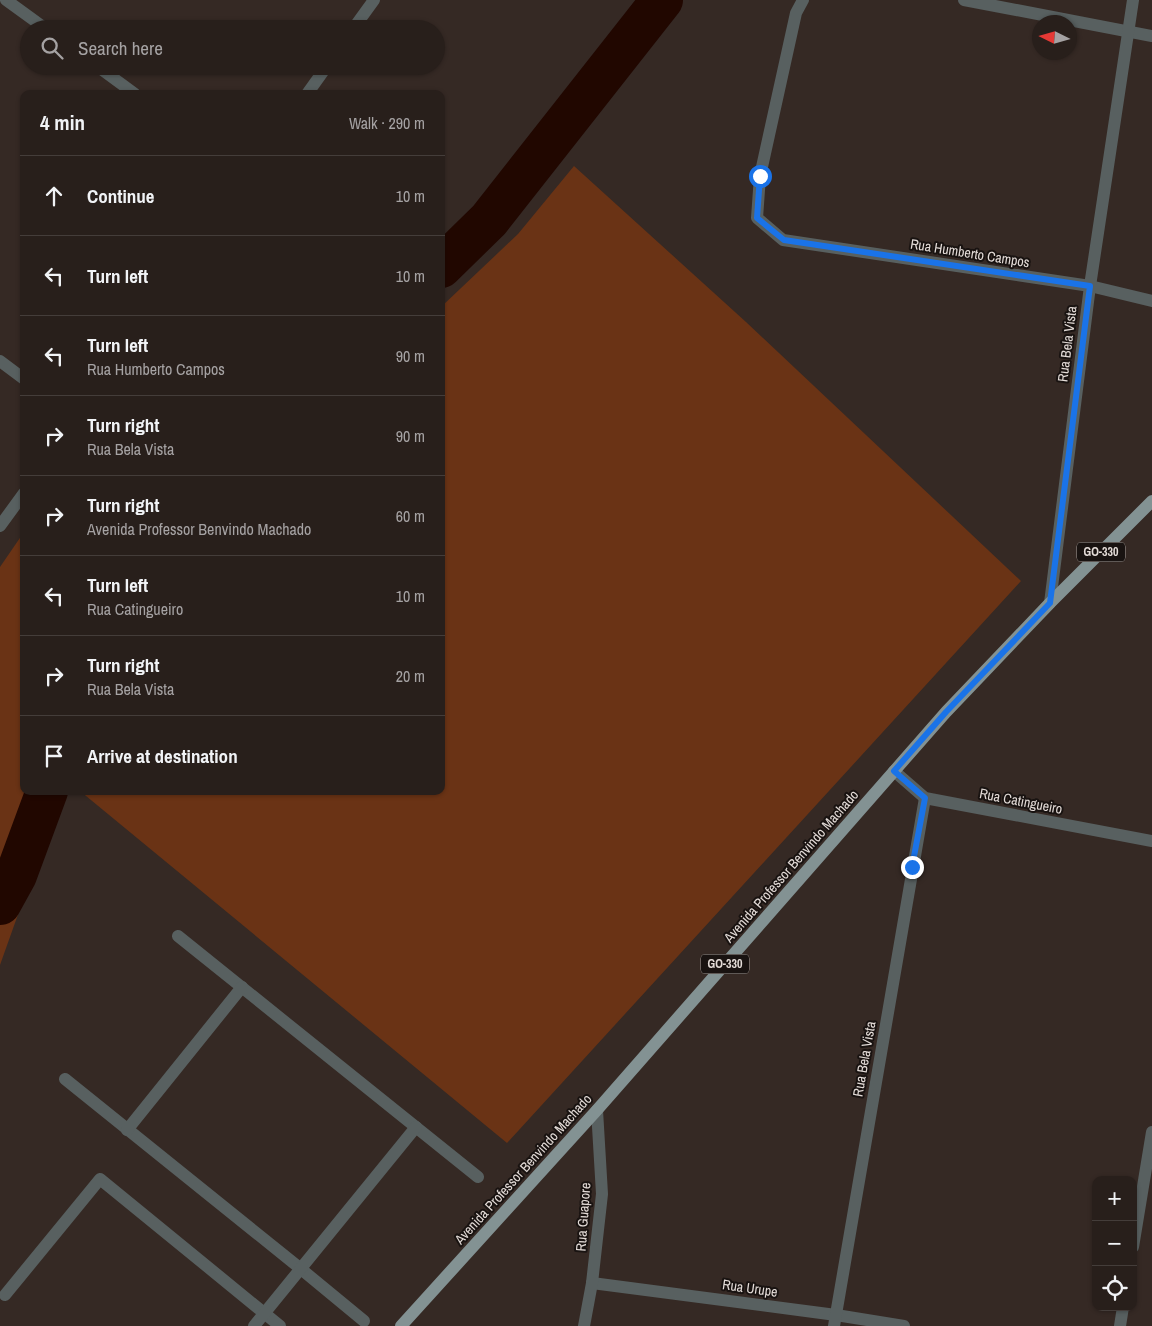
<!DOCTYPE html>
<meta charset="utf-8">
<style>
body{margin:0;font-family:"Archivo Narrow",sans-serif;background:#302724;color:#f1f3f6}
.controls{position:absolute;right:15px;bottom:15px;display:grid;overflow:hidden;border-radius:10px;box-shadow:0 1px 4px #0004}
.controls button{width:45px;height:45px;display:grid;place-items:center;padding:0;border:0;border-bottom:1px solid #443d3a;background:#281f1b;color:#f1f3f6;font:25px sans-serif}
.compass{position:absolute;left:1032px;top:15px;width:45px;height:45px;border-radius:50%;background:#281f1b;box-shadow:0 1px 4px #0004;rotate:275deg}
.stop{position:absolute;width:15px;height:15px;margin:-11px;border:4px solid #1a73e8;border-radius:50%;background:#fff}
.stop.end{background:#1a73e8;border-color:#fff;box-shadow:0 1px 5px #0008}
.list{margin:0;padding:0;list-style:none}
h2{display:flex;justify-content:space-between;align-items:center;height:65px;margin:0;padding:0 20px;font-size:21px}
h2 small{font-size:16px;font-weight:400;color:#a5a2a3}
.list li{display:grid;grid-template-columns:32px 1fr auto;gap:15px;align-items:center;box-sizing:border-box;height:80px;padding:0 20px;border-top:1px solid #443d3a}
.list b{display:block;font-size:19px;white-space:nowrap}
.list p{margin:0;font-size:16px;white-space:nowrap;color:#a5a2a3}
.list em{font-size:16px;font-style:normal;color:#a5a2a3}
.icon{flex:none;width:28px;height:28px;fill:none;stroke:currentColor;stroke-width:2;stroke-linecap:round;stroke-linejoin:round}
.map{position:relative;flex:none;width:1152px;height:1326px;overflow:hidden}
.search{position:absolute;background:#281f1b;box-shadow:0 1px 4px #0004;left:20px;top:20px;width:425px;height:55px;display:flex;align-items:center;gap:12px;box-sizing:border-box;padding:0 18px;border-radius:28px;color:#a5a2a3;font-size:19px}
.panel{position:absolute;background:#281f1b;box-shadow:0 1px 4px #0004;left:20px;top:90px;width:425px;height:705px;border-radius:10px}
.map>svg:first-child{display:block}
.green{fill:#6a3315}
.lines{fill:none;stroke-linecap:round;stroke-linejoin:round}
.river{stroke:#210700;stroke-width:42}
.minor{stroke:#586060;stroke-width:12}
.primary{stroke:#839293;stroke-width:12}
.route{stroke:#1a73e8;stroke-width:6}
.labels{text-anchor:middle;stroke-width:4;stroke-linejoin:round;paint-order:stroke}
.shield{fill:#191311;stroke:#a7a09c;stroke-width:1}
.shield-label{font-size:12px;font-weight:bold;fill:#e4dcd8}
.street-label{font-size:14px;fill:#e4dcd8;stroke:#191311}
</style>
<div class="map">
<svg width="1152" height="1326" viewBox="0 0 1152 1326">
<rect width="100%" height="100%" fill="#352924"/>
<g class="green">
<polygon points="574,166 746,322 1021,581 507,1143 80,791 441,791 441,307 518,234"/>
<polygon points="24,532 24,791 62,791 0,965 0,567"/>
</g>
<g class="lines">
<g class="river">
<polyline points="441,267 489,220 662,0"/>
<polyline points="0,904 16,875 47,791"/>
</g>
<g class="minor">
<polyline points="6,0 46,29"/>
<polyline points="803,0 796,13 760,176 757,218 783,240 1090,286 1152,301"/>
<polyline points="964,0 1152,36"/>
<polyline points="353,29 374,0"/>
<polyline points="97,66 135,94"/>
<polyline points="307,94 327,66"/>
<polyline points="0,361 24,379"/>
<polyline points="0,526 24,493"/>
<polyline points="1050,603 1090,286 1133,0"/>
<polyline points="894,771 925,798 1152,841"/>
<polyline points="178,936 478,1177"/>
<polyline points="65,1079 301,1269 364,1321"/>
<polyline points="127,1130 242,987"/>
<polyline points="1133,1247 1152,1132"/>
<polyline points="592,1283 836,1315 904,1326"/>
<polyline points="5,1295 100,1179 280,1326"/>
<polyline points="254,1326 416,1127"/>
<polyline points="584,1326 592,1283 602,1194 597,1110"/>
<polyline points="834,1326 925,798"/>
<polyline points="1120,1326 1123,1307"/>
</g>
<polyline class="primary" points="401,1326 597,1110 946,712 1050,603 1152,501"/>
</g>
<g class="lines">
<polyline class="route" points="760,176 757,218 784,240 1090,286 1050,603 946,712 894,771 925,798 912,867"/>
</g>
<g class="labels">
<g class="shield">
<rect x="1077" y="542.5" width="48" height="19" rx="4"/>
<rect x="701" y="954.5" width="48" height="19" rx="4"/>
</g>
<g class="shield-label">
<text x="1101" y="556">GO-330</text>
<text x="725" y="968">GO-330</text>
</g>
<g class="street-label">
<text transform="translate(970 253) rotate(9)" y="5">Rua Humberto Campos</text>
<text transform="translate(1067 344) rotate(-83)" y="5">Rua Bela Vista</text>
<text transform="translate(1021 801) rotate(11)" y="5">Rua Catingueiro</text>
<text transform="translate(791 866) rotate(-49)" y="5">Avenida Professor Benvindo Machado</text>
<text transform="translate(864 1059) rotate(-80)" y="5">Rua Bela Vista</text>
<text transform="translate(523 1169) rotate(-48)" y="5">Avenida Professor Benvindo Machado</text>
<text transform="translate(583 1217) rotate(-86)" y="5">Rua Guapore</text>
<text transform="translate(750 1288) rotate(8)" y="5">Rua Urupe</text>
</g>
</g>
</svg>
<div class="controls">
<button>+</button>
<button>−</button>
<button><svg class="icon" aria-label="locate" viewBox="0 0 24 24"><circle cx="12" cy="12" r="6"/><path d="M12 2v4M12 18v4M2 12h4M18 12h4"/></svg></button>
</div>
<svg class="compass" viewBox="-18 -18 36 36"><path d="M0-13l5 13h-10z" fill="#e53935"/><path d="M0 13l5-13h-10z" fill="#a5a2a3"/></svg>
<div class="stop" style="left:760px;top:176px"></div>
<div class="stop end" style="left:912px;top:867px"></div>
<div class="search"><svg class="icon" aria-label="search" viewBox="0 0 24 24"><circle cx="10" cy="10" r="6"/><path d="M15 15l6 6"/></svg>Search here</div>
<section class="panel">
<h2>4 min<small>Walk · 290 m</small></h2>
<ul class="list">
<li><svg class="icon" aria-label="ahead" viewBox="0 0 24 24"><path d="M12 20V5M6 11l6-6 6 6"/></svg><div><b>Continue</b></div><em>10 m</em></li>
<li><svg class="icon" aria-label="left" viewBox="0 0 24 24"><path d="M17 20v-9H6M10 6l-5 5 5 5"/></svg><div><b>Turn left</b></div><em>10 m</em></li>
<li><svg class="icon" aria-label="left" viewBox="0 0 24 24"><path d="M17 20v-9H6M10 6l-5 5 5 5"/></svg><div><b>Turn left</b><p>Rua Humberto Campos</p></div><em>90 m</em></li>
<li><svg class="icon" aria-label="right" viewBox="0 0 24 24"><path d="M7 20v-9h11M14 6l5 5-5 5"/></svg><div><b>Turn right</b><p>Rua Bela Vista</p></div><em>90 m</em></li>
<li><svg class="icon" aria-label="right" viewBox="0 0 24 24"><path d="M7 20v-9h11M14 6l5 5-5 5"/></svg><div><b>Turn right</b><p>Avenida Professor Benvindo Machado</p></div><em>60 m</em></li>
<li><svg class="icon" aria-label="left" viewBox="0 0 24 24"><path d="M17 20v-9H6M10 6l-5 5 5 5"/></svg><div><b>Turn left</b><p>Rua Catingueiro</p></div><em>10 m</em></li>
<li><svg class="icon" aria-label="right" viewBox="0 0 24 24"><path d="M7 20v-9h11M14 6l5 5-5 5"/></svg><div><b>Turn right</b><p>Rua Bela Vista</p></div><em>20 m</em></li>
<li><svg class="icon" aria-label="arrive" viewBox="0 0 24 24"><path d="M6 21V4h12l-3 4 3 4H6"/></svg><div><b>Arrive at destination</b></div></li>
</ul>
</section>
</div>
